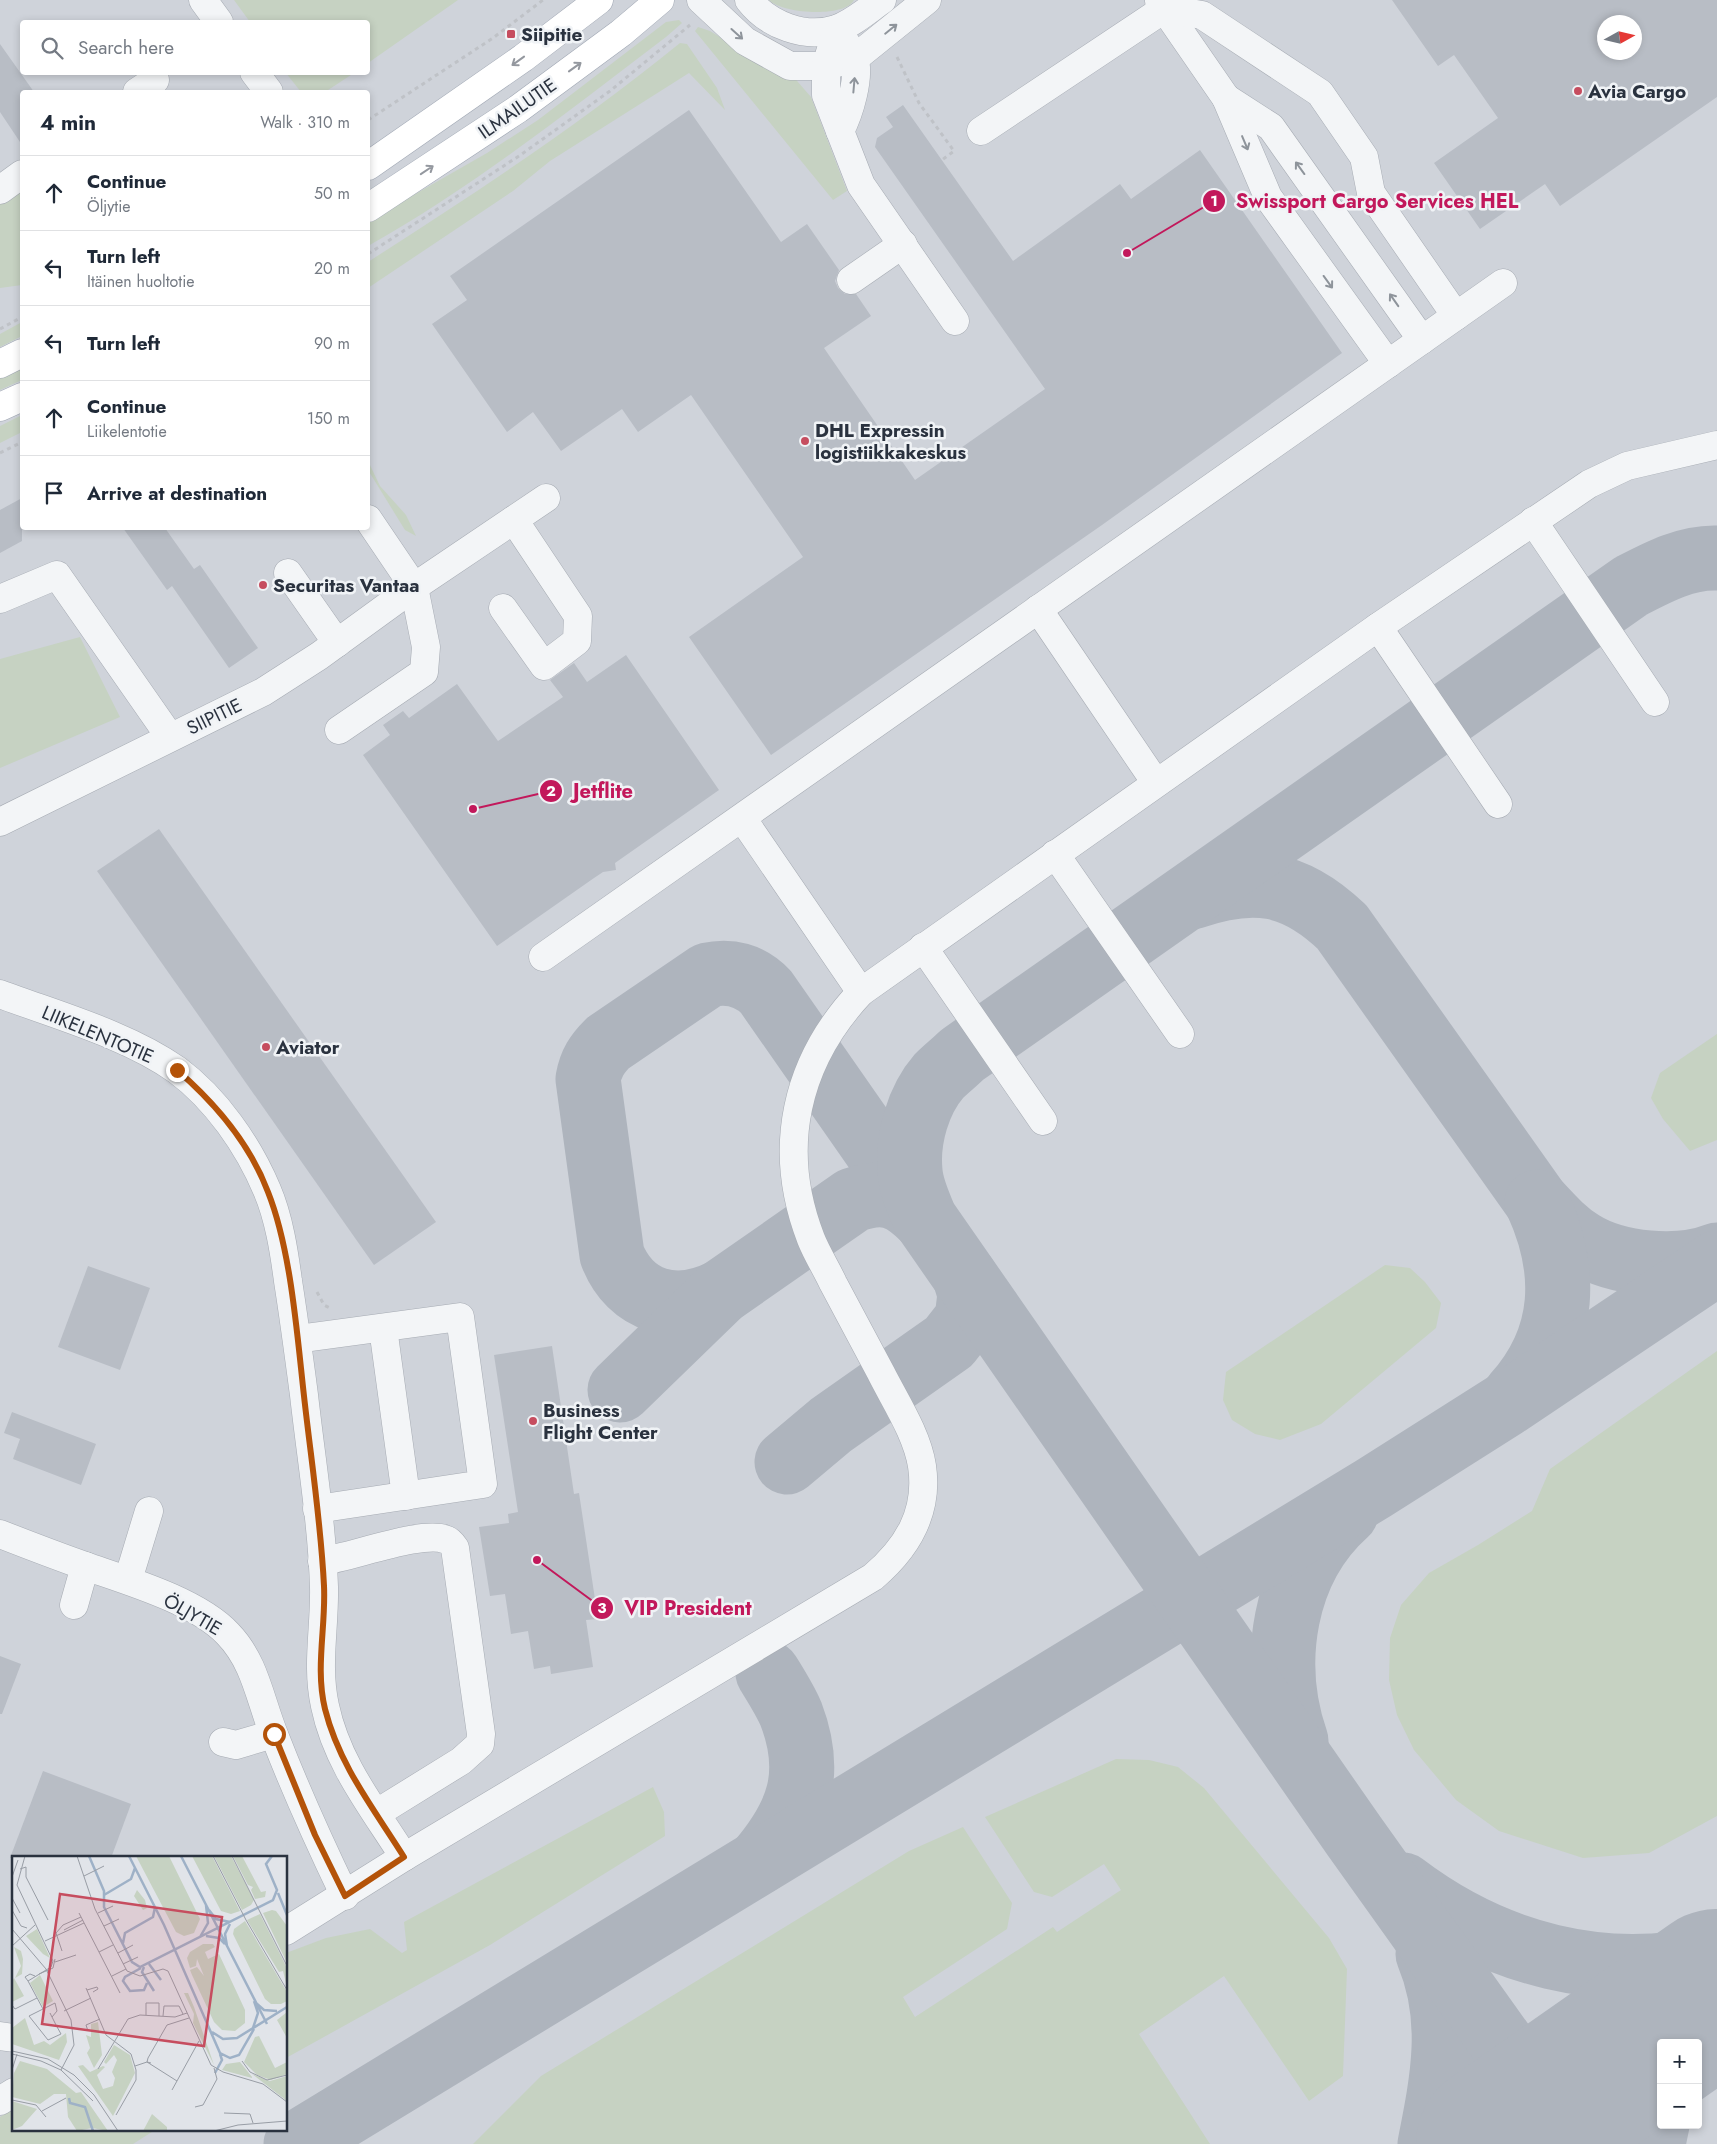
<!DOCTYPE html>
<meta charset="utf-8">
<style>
body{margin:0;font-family:Jost,sans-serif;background:#f2f2f3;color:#1f2937}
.controls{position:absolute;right:15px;bottom:15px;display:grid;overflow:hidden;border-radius:5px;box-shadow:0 2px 8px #0003}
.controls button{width:45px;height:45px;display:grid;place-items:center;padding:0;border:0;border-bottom:1px solid #e0e1e3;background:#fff;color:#1f2937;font:25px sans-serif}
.compass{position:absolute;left:1597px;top:15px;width:45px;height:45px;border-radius:50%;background:#fff;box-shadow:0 2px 8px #0003;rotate:82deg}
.stop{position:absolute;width:15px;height:15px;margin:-11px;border:4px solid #b45309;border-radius:50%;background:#fff}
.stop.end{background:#b45309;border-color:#fff;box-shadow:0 1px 5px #0008}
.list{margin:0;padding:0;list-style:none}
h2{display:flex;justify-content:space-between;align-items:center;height:65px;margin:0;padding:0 20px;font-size:21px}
h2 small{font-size:16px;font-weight:400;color:#747a83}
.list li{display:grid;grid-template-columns:32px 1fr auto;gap:15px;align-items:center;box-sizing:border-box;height:75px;padding:0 20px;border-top:1px solid #e0e1e3}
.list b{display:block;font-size:19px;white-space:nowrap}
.list p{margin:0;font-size:16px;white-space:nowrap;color:#747a83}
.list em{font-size:16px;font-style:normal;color:#747a83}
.icon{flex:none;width:28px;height:28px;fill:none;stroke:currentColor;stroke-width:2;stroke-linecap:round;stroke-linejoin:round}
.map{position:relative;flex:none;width:1717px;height:2144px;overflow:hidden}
.search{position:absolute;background:#fff;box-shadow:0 2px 8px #0003;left:20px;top:20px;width:350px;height:55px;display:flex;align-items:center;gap:12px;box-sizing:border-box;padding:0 18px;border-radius:5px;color:#747a83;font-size:19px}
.panel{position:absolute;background:#fff;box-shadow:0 2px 8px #0003;left:20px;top:90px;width:350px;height:440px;border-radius:5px}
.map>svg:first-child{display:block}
.built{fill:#cfd3da;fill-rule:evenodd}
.green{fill:#c6d2c2}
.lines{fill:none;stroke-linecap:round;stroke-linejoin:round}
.taxiway{stroke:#aeb4bd;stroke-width:65}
.runway{stroke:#aeb4bd;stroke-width:162}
.building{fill:#b8bdc5;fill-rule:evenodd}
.minor-casing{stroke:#a6abb3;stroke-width:29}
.major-casing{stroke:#a1a8b4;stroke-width:29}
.path{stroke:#bfc2c7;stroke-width:3;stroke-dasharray:4 4;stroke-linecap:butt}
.minor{stroke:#f3f5f7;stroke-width:28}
.major{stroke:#fff;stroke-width:28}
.oneway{stroke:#8e949b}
.oneway2{stroke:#94989f}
.route{stroke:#b45309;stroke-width:6}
.poi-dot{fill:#c64d5f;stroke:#f0f3f6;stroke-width:2}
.labels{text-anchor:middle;stroke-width:5;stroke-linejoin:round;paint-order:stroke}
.poi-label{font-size:19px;font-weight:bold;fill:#2a323f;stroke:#f0f3f6;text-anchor:start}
.street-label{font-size:19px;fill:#2a323f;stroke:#f0f3f6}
.inset-river{fill:none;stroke:#9eb1c7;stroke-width:2.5}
.inset-road{fill:none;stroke:#989da5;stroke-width:1}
.view{fill:#c64d5f;fill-opacity:0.15;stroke:#c64d5f;stroke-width:2.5}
.inset-edge{fill:none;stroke:#2a323f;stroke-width:2.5}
.leader{fill:none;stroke:#c2185b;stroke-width:2}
.callout-dot{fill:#c2185b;stroke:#f0f3f6;stroke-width:2}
.mark-label{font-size:15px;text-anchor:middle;font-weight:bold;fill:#fff}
.callout-label{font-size:20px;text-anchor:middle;font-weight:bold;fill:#c2185b;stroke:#f0f3f6;stroke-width:5;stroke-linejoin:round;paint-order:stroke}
</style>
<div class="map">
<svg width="1717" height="2144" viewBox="0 0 1717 2144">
<rect width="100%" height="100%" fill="#e1e4e9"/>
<path class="built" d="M 0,0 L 1717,0 L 1717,2144 L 0,2144 ZM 22,22 L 368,22 L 368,72 L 22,72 ZM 1604,22 L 1634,22 L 1634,52 L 1604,52 ZM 22,92 L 368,92 L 368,528 L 22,528 ZM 14,1858 L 286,1858 L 286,2130 L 14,2130 ZM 1661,2043 L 1698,2043 L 1698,2125 L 1661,2125 Z"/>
<g class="green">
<polygon points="234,0 458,0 368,63 368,22 250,22"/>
<path d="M 769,0 L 854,0 C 845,18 782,14 769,0 Z"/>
<path d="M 679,20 L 682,23 L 666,37 C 570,110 473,187 368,246 L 368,221 L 487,153 L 538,120 L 666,22 Z"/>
<polygon points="698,27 710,31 749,55 791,74 811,97 847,191 833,200 695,31"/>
<path d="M 680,43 L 687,44 L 717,88 L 725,110 L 689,73 L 550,161 L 513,191 L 368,288 L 368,262 C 475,193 581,124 680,43 Z"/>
<polygon points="286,73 354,73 325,92 301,92"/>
<polygon points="22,187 22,285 0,288 0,202"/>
<polygon points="22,322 22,336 0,347 0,334"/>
<polygon points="22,362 22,380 0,390 0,373"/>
<polygon points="22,415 22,432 0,443 0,426"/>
<polygon points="368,461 380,486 406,515 416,536 405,530 368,470"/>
<polygon points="80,637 120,717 0,768 0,659"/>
<polygon points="1717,1034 1717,1140 1690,1151 1663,1119 1651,1098 1660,1073"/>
<polygon points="1385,1265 1410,1268 1425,1282 1441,1303 1436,1328 1321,1424 1280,1440 1255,1434 1232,1420 1223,1400 1226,1372"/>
<polygon points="1717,1351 1717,1816 1649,1853 1583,1858 1499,1831 1456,1800 1414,1750 1397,1715 1389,1680 1390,1638 1401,1605 1429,1573 1478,1545 1532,1511 1550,1469"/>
<polygon points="1116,1759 1149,1760 1178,1767 1204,1788 1329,1938 1347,1969 1343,2076 1309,2101 1224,1976 1139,2034 1210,2144 473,2144 541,2076 909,1851 963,1827 1012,1903 1007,1929 903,1997 915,2017 1053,1927 1057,1932 1121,1890 1104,1864 1052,1897 1034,1892 985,1817"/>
<polygon points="653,1787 664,1812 665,1836 490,1945 286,2058 286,1953 326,1938 370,1929 402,1953 407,1950 404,1922"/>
<polygon points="14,2108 14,2130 155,2130 133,2144 0,2144 0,2117"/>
</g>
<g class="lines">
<g class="taxiway">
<path d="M 1192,897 C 1253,876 1294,881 1342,927 L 1537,1202 C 1551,1217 1564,1232 1582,1243 C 1617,1265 1679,1270 1717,1255"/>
<path d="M 721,1292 C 676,1314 631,1303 612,1255 L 588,1079 C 591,1063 597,1054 608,1043 L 708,975 C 730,970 750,975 766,992 L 918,1210"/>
<path d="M 620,1390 L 721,1292 L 853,1200 C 885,1189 901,1195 925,1219"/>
<path d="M 1515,1395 C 1567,1337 1568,1270 1537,1202"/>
<polyline points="787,1462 831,1425 949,1342 967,1319 970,1294 965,1277"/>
<path d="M 1296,1741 C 1269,1663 1283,1569 1346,1513"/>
<path d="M 759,1862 C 799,1815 814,1774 791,1714 C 785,1700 776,1686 768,1673"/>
<path d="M 1403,1885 C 1494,1954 1604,1984 1717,1956"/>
<path d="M 1428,1954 C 1455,2018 1443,2079 1430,2144"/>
<polyline points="1687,2043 1694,2030 1717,2001"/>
<polyline points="296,2144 1374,1488 1505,1405 1717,1263"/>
<path d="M 1574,2144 L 1354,1836 L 925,1219 C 919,1204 911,1188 910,1171 C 907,1139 918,1100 939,1076 C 946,1069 955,1062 962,1055 L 1631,586 C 1658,572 1686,557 1717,558"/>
<polyline points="1653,2144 1661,2105"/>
</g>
<polyline class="runway" points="1497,2144 1717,1990"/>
</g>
<g class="building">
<path d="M 1392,0 L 1717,0 L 1717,97 L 1560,206 L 1545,184 L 1480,229 L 1434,163 L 1498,118 L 1454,55 L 1438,66 ZM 1604,22 L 1634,22 L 1634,52 L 1604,52 Z"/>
<polygon points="0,44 34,92 22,92 22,145 0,112"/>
<polygon points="903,105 1013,261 1120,184 1131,199 1200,150 1342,353 1102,525 771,755 689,637 803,557 691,395 638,432 622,409 561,451 533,412 507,432 432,324 467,300 450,276 689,110 781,242 807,224 839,270 835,281 838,288 845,294 856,294 871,316 824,348 915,480 1045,389 875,147 877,138 893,127 886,117"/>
<polygon points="22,498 22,541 0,553 0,510"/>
<polygon points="123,528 165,528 194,569 200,565 258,648 229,668 172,586 167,590"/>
<polygon points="626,655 719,790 615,863 616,870 603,872 594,878 497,946 363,755 390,735 383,725 403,711 409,718 457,684 498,741 563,697 550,680 574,663 587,682"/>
<polygon points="159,829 436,1222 374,1265 97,871"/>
<polygon points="88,1266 150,1288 120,1370 58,1347"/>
<polygon points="552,1346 574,1494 579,1493 598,1619 586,1620 593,1667 551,1674 550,1666 534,1669 528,1631 511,1634 505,1594 490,1596 479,1527 509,1523 508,1514 518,1512 494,1355"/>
<polygon points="12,1412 96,1444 81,1485 13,1459 20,1439 4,1433"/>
<polygon points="0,1656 21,1664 2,1714 0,1714"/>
<polygon points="43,1771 131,1804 111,1858 10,1858"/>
</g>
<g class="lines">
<g class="minor-casing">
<g id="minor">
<polyline points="203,0 219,22"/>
<polyline points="701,0 745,41 790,66 826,66 855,58 927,0"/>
<path d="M 749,0 C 768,25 805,39 836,29 C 852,24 869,9 882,0"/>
<polyline points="1159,1 1226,98 1268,197 1388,364"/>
<polyline points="837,29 826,66 826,95 861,185 955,321"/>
<polyline points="254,72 269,92"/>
<polyline points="137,92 155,80"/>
<polyline points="1226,98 1271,127 1422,340"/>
<path d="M 840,131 C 849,114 861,76 854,57 C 853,52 848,47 846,43"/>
<polyline points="981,131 1164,9 1202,15 1320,93 1364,157 1371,193 1456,316"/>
<polyline points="0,190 22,174"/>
<polyline points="851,280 903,244"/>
<polyline points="1533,521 1655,702"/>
<polyline points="288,573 337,643"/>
<polyline points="0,599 57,575 170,737"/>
<polyline points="503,608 544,666 577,641 578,616 514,520"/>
<polyline points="1038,609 1156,783"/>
<polyline points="1378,627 1498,804"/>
<polyline points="339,730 424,672 426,647 414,587 368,519"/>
<polyline points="742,818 861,992"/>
<polyline points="0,822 263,692 319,656 414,587 546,498"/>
<polyline points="1055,854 1180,1034"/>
<polyline points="923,947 1043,1121"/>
<polyline points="543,957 1503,283"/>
<path d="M 0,994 C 56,1015 128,1035 177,1070 C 216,1099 248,1145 267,1190 C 279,1218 284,1251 288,1281 C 294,1319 299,1357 304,1395 C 311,1458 322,1523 324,1587 C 325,1627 316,1666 325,1706 C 337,1764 374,1809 404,1857"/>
<polyline points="383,1328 406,1496"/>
<polyline points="297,1339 460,1317 483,1484 317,1509"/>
<path d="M 0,1534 C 28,1545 57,1556 85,1566 C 128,1581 197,1601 228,1634 C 256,1663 260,1701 275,1737 C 296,1791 320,1844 345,1896"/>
<path d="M 322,1561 C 350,1558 424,1529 447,1540 C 450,1541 453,1545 455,1548 L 481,1734 L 480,1744 L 461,1761 L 377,1813"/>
<polyline points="128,1580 149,1511"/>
<polyline points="74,1605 85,1566"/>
<polyline points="223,1742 236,1745 273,1734"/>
<path d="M 286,1931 L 404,1857 L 873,1577 C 907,1548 929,1513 922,1466 C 917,1434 895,1401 881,1373 C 865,1343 849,1313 833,1283 C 826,1268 817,1254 811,1239 C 776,1149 795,1062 861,992 L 1378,627 L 1589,484 L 1627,466 L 1717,445"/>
<polyline points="0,2036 14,2038"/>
<polyline points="0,2101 14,2092"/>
</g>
</g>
<g class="major-casing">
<g id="major">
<polyline points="368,166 523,58 599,0"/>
<polyline points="368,208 518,109 621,33 660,0"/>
<polyline points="0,364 22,353"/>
<polyline points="0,407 22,397"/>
</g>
</g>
<g class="path">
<polyline points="897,57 919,103 954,151 942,160"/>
<polyline points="368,120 493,38 543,0"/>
<polyline points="368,254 519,156 610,91 690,25"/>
<polyline points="0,329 22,317"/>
<polyline points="0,453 22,442"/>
<polyline points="317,1292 324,1305 330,1308"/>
</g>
<use href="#minor" class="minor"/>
<use href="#major" class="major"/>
</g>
<defs><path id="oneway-shaft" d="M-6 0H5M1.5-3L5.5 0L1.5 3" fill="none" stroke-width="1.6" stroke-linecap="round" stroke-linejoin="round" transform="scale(1.25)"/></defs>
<g class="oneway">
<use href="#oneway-shaft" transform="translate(891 29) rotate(-39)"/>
<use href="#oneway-shaft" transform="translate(737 34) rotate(42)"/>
<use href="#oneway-shaft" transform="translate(854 85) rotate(-85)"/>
<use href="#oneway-shaft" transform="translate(1245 143) rotate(67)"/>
<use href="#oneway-shaft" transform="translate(1300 168) rotate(-126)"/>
<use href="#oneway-shaft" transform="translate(1328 282) rotate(54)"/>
<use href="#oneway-shaft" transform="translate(1394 300) rotate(-125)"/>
</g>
<g class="oneway2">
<use href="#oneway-shaft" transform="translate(518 61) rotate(144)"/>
<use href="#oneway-shaft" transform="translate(575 67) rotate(-36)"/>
<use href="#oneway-shaft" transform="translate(427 170) rotate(-34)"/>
</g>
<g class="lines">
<path class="route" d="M 177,1070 C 215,1103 250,1144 268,1192 C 291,1250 297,1334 304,1396 C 311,1459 321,1523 324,1586 C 326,1627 315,1668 325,1709 C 339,1765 374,1809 404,1857 L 345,1896 L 315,1835 L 274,1734"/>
</g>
<g class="poi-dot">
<rect x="506" y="29" width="10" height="10" rx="2.5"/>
<circle cx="1578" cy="91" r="5"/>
<circle cx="805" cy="441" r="5"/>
<circle cx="263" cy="585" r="5"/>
<circle cx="266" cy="1047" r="5"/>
<circle cx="533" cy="1421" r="5"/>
</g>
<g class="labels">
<g class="poi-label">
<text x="521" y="41">Siipitie</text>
<text x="1588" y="98">Avia Cargo</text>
<text x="815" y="437">DHL Expressin<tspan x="815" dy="22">logistiikkakeskus</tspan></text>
<text x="273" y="592">Securitas Vantaa</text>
<text x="276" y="1054">Aviator</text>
<text x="543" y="1417">Business<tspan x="543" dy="22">Flight Center</tspan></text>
</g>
<g class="street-label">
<text transform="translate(517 108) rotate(-35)" y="7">ILMAILUTIE</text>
<text transform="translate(214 716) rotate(-26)" y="7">SIIPITIE</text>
<text transform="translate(98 1034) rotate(23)" y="7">LIIKELENTOTIE</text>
<text transform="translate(193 1614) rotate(30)" y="7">ÖLJYTIE</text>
</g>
</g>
<g transform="translate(12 1856)">
<rect width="275" height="275" fill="#e1e4e9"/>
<path d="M 124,0 L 157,0 L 188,63 L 182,77 L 172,80 L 164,76 ZM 180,0 L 200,0 L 228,55 L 219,58 L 209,55 ZM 202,0 L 219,0 L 242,44 L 239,49 L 230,54 ZM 221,0 L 230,0 L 249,36 L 254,35 L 253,41 L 243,43 L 239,34 L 241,31 L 236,29 ZM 125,34 L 133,44 L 135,52 L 131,54 L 122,40 ZM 260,54 L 264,55 L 275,70 L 275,107 L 251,57 ZM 248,58 L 275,112 L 275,131 L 271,115 L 267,116 L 235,64 ZM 233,65 L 275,136 L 275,145 L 269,148 L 259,148 L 253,143 L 221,78 L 222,73 ZM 25,73 L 38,102 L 31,98 L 14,80 ZM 191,88 L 201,88 L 203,91 L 193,96 L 196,103 L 207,98 L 233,154 L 233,167 L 223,175 L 210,174 L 202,166 L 180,119 L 178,114 L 185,111 L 192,120 L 185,103 L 184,110 L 178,112 L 175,102 L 178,96 ZM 2,91 L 9,95 L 11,103 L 10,118 L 3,122 L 9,110 ZM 28,119 L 41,145 L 31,151 L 18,127 ZM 2,122 L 12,140 L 0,146 L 0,126 ZM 172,137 L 176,137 L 182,151 L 202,209 L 181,167 L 182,158 ZM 275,156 L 275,182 L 265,164 ZM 13,162 L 22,189 L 32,185 L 38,189 L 54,177 L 55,186 L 47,204 L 0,188 L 0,172 ZM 86,166 L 90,199 L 82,212 L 75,197 L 78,192 L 74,179 L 79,181 L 79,168 ZM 247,180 L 263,212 L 275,206 L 275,218 L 259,224 L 245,219 L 232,206 L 243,181 ZM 102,189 L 118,199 L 123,217 L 101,260 L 66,210 L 71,209 L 78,216 L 91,210 L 93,211 L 85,219 L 91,233 L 101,230 L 103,222 L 100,216 L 105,204 L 102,199 L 94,208 L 92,206 ZM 8,205 L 35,213 L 64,237 L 69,236 L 96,275 L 80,272 L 65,275 L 56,261 L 54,238 L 42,238 L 28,248 L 0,241 L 2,217 ZM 228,206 L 240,221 L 240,222 L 210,214 L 214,208 ZM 240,218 L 258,225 L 275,220 L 275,245 ZM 0,245 L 25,253 L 10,270 L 0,274 ZM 140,258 L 155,271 L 155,275 L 131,275 Z" fill="#c6d2c2"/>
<path class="inset-river" d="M 77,0 L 92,35 L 92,51 L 120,106 L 128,111 L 261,44 L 265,34 L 254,8 L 260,0M 117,0 L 152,69 L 208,197 L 218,202 L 227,199 L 242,173M 169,0 L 255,168M 266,37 L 275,59M 92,39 L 119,23 L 123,12M 197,54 L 204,63 L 218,66M 194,80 L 207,82 L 213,88M 188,81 L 196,67 L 194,49M 111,87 L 113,77 L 141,61 L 143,51M 215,90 L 213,78 L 218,68M 137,108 L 149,124M 132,111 L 130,116 L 142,135M 129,112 L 113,121 L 111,125 L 118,135 L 132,134 L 135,127M 244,147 L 252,154 L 265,155M 241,172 L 246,157 L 242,145M 200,176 L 211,183 L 225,182 L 275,151M 203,217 L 210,204 L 208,198M 57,242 L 58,247 L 73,251 L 81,275"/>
<path class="inset-road" d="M 13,0 L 5,29 L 41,105M 65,0 L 83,53 L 115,115 L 128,120 L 151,113 L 156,115 L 199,209 L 211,216 L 251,228 L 275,246M 201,0 L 234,64 L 275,134M 220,0 L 275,110M 8,13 L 14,11 L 14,21 L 36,64M 72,20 L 92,10M 0,21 L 6,4M 0,42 L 8,57M 0,54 L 9,70 L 15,72M 67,57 L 108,137M 86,57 L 101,50M 92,70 L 107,63M 0,73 L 34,113 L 59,164 L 62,189 L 49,214M 52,74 L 71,64M 33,85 L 72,67M 0,90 L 23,69M 50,95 L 44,77 L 51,69 L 69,61M 87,96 L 101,89M 106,97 L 121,89M 43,106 L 64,99M 111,108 L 126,101M 27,118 L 41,112 L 43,103M 100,120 L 114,113M 16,125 L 13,121 L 18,118 L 23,120M 74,132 L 94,179 L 119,198 L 124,214 L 124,224 L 104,259M 75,134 L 85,131 L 86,133 L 81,136M 0,149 L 3,153 L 25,142M 31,153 L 16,125 L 39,111 L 41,105M 52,155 L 79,142M 38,157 L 44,169 L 49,178 L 36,184 L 17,160 L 43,147 L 45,155 L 40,161M 134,159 L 134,147 L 147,147 L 147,160M 151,160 L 152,150 L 167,150 L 171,158M 76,175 L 74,169 L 88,163M 0,195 L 36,203 L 62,219 L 82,239 L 106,275M 0,198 L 29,205 L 49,214 L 81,245M 230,205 L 238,216 L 255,224 L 275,219M 139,207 L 135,206 L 136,202 L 155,169 L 177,162M 123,210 L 135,206 L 165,225M 86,213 L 116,163 L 128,159 L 163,161 L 175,157M 0,214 L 5,198M 160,234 L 187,185M 0,244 L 24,249 L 34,261M 183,251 L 191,249 L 205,223 L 202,212M 30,255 L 54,242M 212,257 L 238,258 L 241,267M 202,275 L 226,269 L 275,265"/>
<path class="view" d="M 48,38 L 210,61 L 192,190 L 30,168 Z"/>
<rect width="275" height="275" class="inset-edge"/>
</g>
<path class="leader" d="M1127 253L1214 201M473 809L551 791M537 1560L602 1608"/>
<g class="callout-dot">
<circle cx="1127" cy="253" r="5"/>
<circle cx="473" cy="809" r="5"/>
<circle cx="537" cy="1560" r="5"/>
<circle cx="1214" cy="201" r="12"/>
<circle cx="551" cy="791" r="12"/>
<circle cx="602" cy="1608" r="12"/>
</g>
<g class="mark-label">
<text x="1214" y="206">1</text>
<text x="551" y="796">2</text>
<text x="602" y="1613">3</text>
</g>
<g class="callout-label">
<text x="1377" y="208">Swissport Cargo Services HEL</text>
<text x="603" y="798">Jetflite</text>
<text x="688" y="1615">VIP President</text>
</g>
</svg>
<div class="controls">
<button>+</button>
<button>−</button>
</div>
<svg class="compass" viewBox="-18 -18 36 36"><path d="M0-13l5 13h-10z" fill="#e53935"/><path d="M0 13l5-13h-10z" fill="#747a83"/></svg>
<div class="stop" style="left:274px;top:1734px"></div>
<div class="stop end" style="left:177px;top:1070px"></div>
<div class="search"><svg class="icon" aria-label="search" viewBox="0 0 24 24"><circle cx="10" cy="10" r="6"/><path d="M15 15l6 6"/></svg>Search here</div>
<section class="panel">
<h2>4 min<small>Walk · 310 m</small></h2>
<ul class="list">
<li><svg class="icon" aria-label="ahead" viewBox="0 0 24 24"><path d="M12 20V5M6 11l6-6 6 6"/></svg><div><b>Continue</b><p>Öljytie</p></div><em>50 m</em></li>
<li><svg class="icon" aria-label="left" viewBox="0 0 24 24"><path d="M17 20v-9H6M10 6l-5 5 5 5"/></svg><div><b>Turn left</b><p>Itäinen huoltotie</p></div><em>20 m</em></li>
<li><svg class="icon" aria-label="left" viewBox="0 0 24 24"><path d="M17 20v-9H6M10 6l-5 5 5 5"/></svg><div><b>Turn left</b></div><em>90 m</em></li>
<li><svg class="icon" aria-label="ahead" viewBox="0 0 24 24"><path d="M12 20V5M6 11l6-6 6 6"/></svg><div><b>Continue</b><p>Liikelentotie</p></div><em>150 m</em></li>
<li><svg class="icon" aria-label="arrive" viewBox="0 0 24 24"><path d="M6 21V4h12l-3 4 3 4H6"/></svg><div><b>Arrive at destination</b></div></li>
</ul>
</section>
</div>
